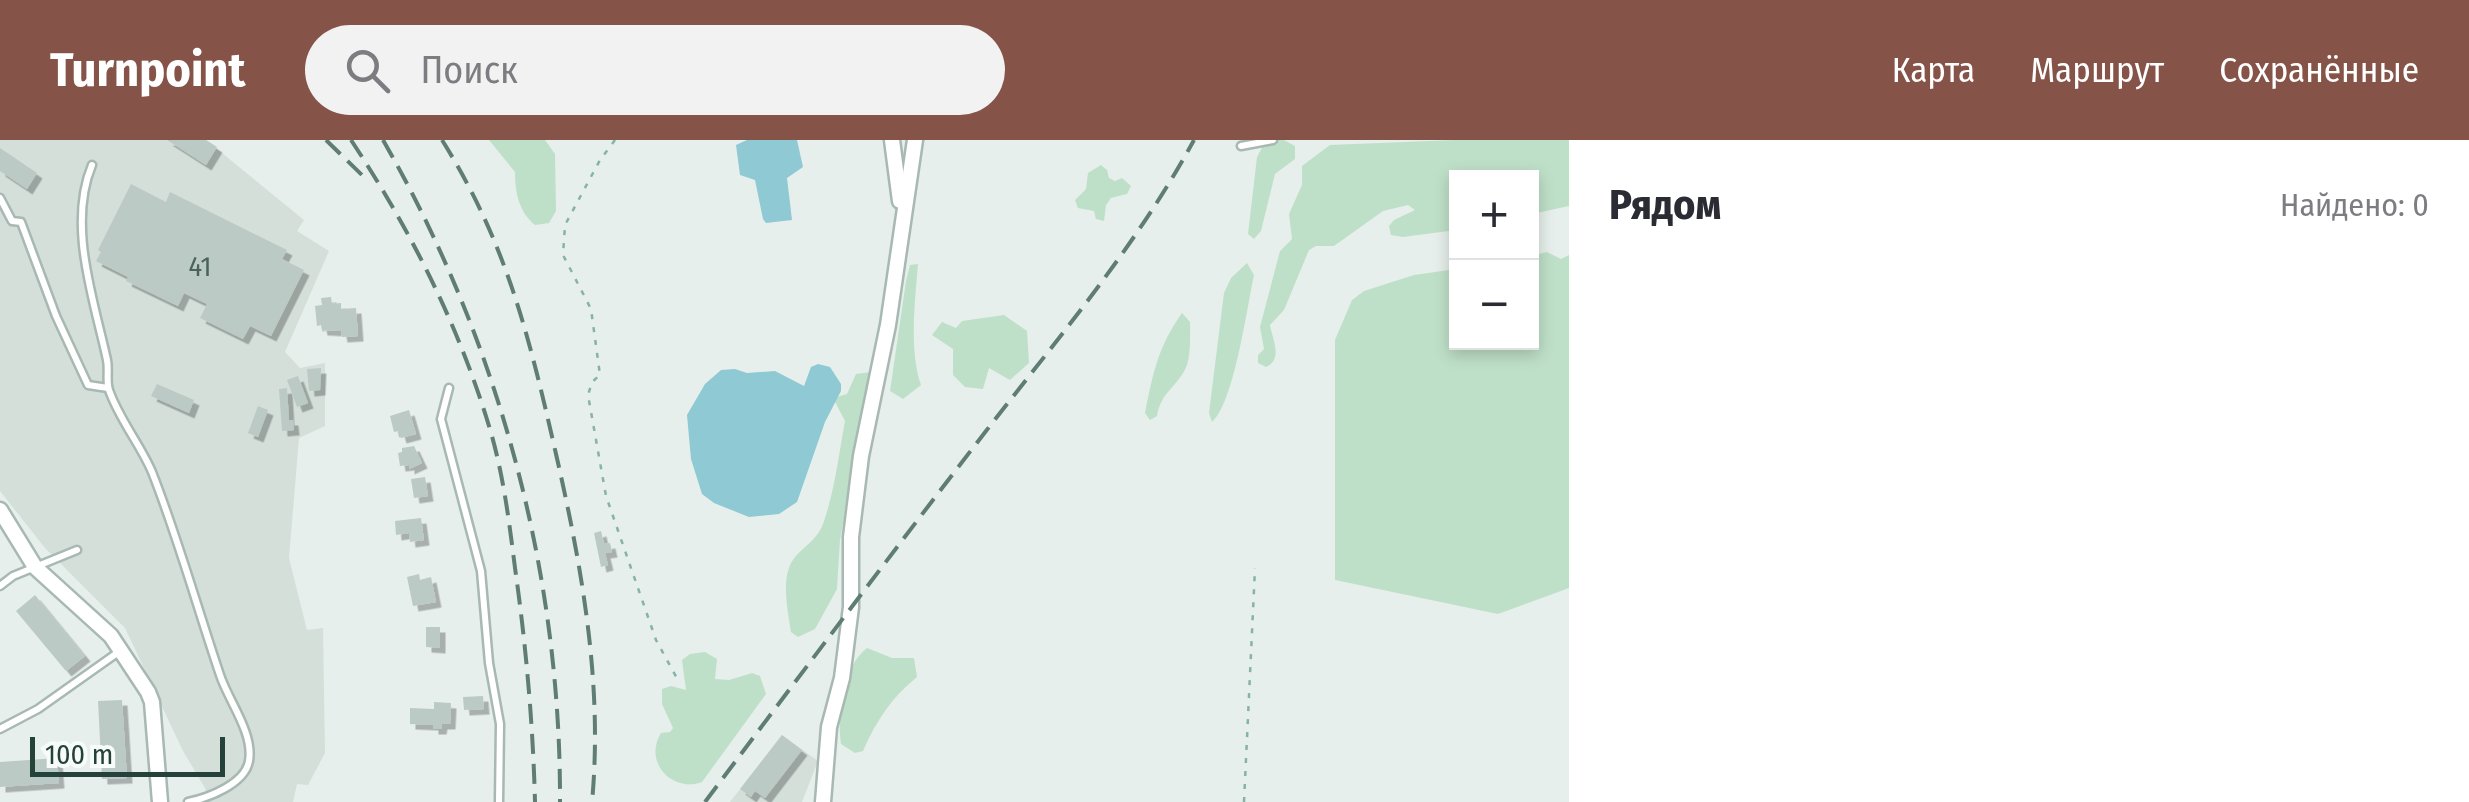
<!DOCTYPE html>
<html lang="ru">
<meta charset="utf-8">
<style>
body{margin:0;font-family:"Fira Sans Condensed",sans-serif;background:#f2f2f3;color:#2b2b33}
.controls{position:absolute;right:30px;top:30px;display:grid;overflow:hidden;border-radius:0px;box-shadow:0 5px 15px #0003}
.controls button{width:90px;height:90px;display:grid;place-items:center;padding:0;border:0;border-bottom:2px solid #e1e1e2;background:#fff;color:#2b2b33;font:50px sans-serif}
.scale{position:absolute;left:30px;bottom:25px;width:195px;box-sizing:border-box;padding-left:10px;border:5px solid #24423a;border-top:0;font-size:28px;line-height:35px;white-space:nowrap;color:#24423a;-webkit-text-stroke:8px #f7fbf9;paint-order:stroke}
.list{margin:0;padding:0;list-style:none}
h2{display:flex;justify-content:space-between;align-items:center;height:130px;margin:0;padding:0 40px;font-size:42px}
h2 small{font-size:32px;font-weight:400;color:#7c7c81}
.icon{flex:none;width:55px;height:55px;fill:none;stroke:currentColor;stroke-width:2;stroke-linecap:round;stroke-linejoin:round}
.map{position:relative;flex:none;width:1569px;height:662px;overflow:hidden}
header{display:flex;align-items:center;gap:60px;box-sizing:border-box;height:140px;padding:0 50px;background:#855347;color:#fff}
header strong{font-size:48px}
nav{display:flex;gap:55px;margin-inline-start:auto;font-size:35px}
.search{width:700px;height:90px;background:#f2f2f3;display:flex;align-items:center;gap:25px;box-sizing:border-box;padding:0 35px;border-radius:55px;color:#7c7c81;font-size:38px}
main{display:flex}
aside{flex:1;background:#fff}
.map>svg:first-child{display:block}
.built{fill:#d4dfda}
.green{fill:#bfe0c8}
.water{fill:#8ec9d4}
.building{fill:#bbcac4;filter:url(#shadow)}
.lines{fill:none;stroke-linecap:round;stroke-linejoin:round}
.service-casing{stroke:#a8b8b2;stroke-width:11}
.minor-casing{stroke:#a8b8b2;stroke-width:19}
.path{stroke:#86b3a5;stroke-width:2.5;stroke-dasharray:5 8;stroke-linecap:butt}
.service{stroke:#fff;stroke-width:6}
.minor{stroke:#fff;stroke-width:14}
.rail{stroke:#5f7d75;stroke-width:4;stroke-dasharray:20 10;stroke-linecap:butt}
.labels{text-anchor:middle;stroke-width:9;stroke-linejoin:round;paint-order:stroke}
.number-label{font-size:28px;fill:#4a645c}
</style>
<header>
<strong>Turnpoint</strong>
<div class="search"><svg class="icon" aria-label="search" viewBox="0 0 24 24"><circle cx="10" cy="10" r="6"/><path d="M15 15l6 6"/></svg>Поиск</div>
<nav><a>Карта</a><a>Маршрут</a><a>Сохранённые</a></nav>
</header>
<main>
<div class="map">
<svg width="1569" height="662" viewBox="0 0 1569 662">
<defs>
<filter id="shadow"><feDropShadow dx="5.5" dy="5.5" stdDeviation="0" flood-color="#0004"/></filter>
</defs>
<rect width="100%" height="100%" fill="#e6efeb"/>
<g class="built">
<polygon points="0,0 206,0 304,80 297,91 329,111 285,212 300,228 325,223 325,286 299,298 289,418 307,490 323,488 325,613 308,645 297,644 293,662 209,662 205,648 183,611 125,488 45,408 0,351"/>
<polygon points="782,595 818,621 802,662 730,662"/>
</g>
<g class="green">
<path d="M 489,0 L 545,0 L 555,14 L 556,71 L 549,83 L 535,85 C 519,72 515,53 515,32 Z"/>
<polygon points="1266,0 1284,0 1295,6 1295,19 1275,34 1261,91 1254,99 1248,94 1257,17"/>
<path d="M 1454,0 L 1569,0 L 1569,66 L 1532,74 L 1532,38 L 1456,38 L 1456,90 L 1403,97 L 1391,95 L 1389,86 L 1394,80 L 1415,70 L 1408,65 L 1383,71 L 1334,106 L 1316,106 L 1309,110 L 1284,170 L 1270,185 C 1273,201 1283,219 1266,227 L 1258,223 L 1258,215 L 1264,209 L 1260,187 L 1280,111 L 1292,99 L 1289,74 L 1302,45 L 1302,26 L 1330,5 Z"/>
<polygon points="1101,25 1107,30 1109,38 1115,41 1122,38 1131,46 1127,54 1111,58 1106,65 1104,81 1096,79 1094,71 1078,68 1075,60 1086,49 1088,33"/>
<polygon points="1547,112 1561,119 1569,115 1569,448 1498,474 1335,440 1335,200 1352,160 1364,151 1414,135 1456,129 1456,202 1532,202 1532,116"/>
<path d="M 1247,123 L 1254,135 C 1247,167 1234,263 1212,282 L 1209,273 L 1224,153 L 1231,138 Z"/>
<path d="M 918,124 C 915,161 909,210 921,245 L 903,259 L 890,251 L 906,141 L 910,125 Z"/>
<path d="M 1182,173 L 1190,182 C 1190,195 1191,212 1187,225 C 1179,246 1161,251 1157,276 L 1150,280 L 1145,273 C 1153,233 1158,207 1182,173 Z"/>
<polygon points="1004,175 1027,191 1029,223 1010,240 989,228 983,249 965,247 953,235 953,209 932,195 942,182 956,188 962,181"/>
<path d="M 871,232 L 840,400 L 837,449 L 815,489 L 798,497 L 791,492 C 788,471 779,434 796,416 C 808,403 818,399 824,381 C 835,349 839,313 845,281 L 833,258 L 847,254 L 856,234 Z"/>
<path d="M 867,508 L 892,518 L 914,518 L 917,537 C 892,557 876,581 863,611 L 855,613 L 841,604 C 837,572 842,528 867,508 Z"/>
<path d="M 705,512 L 717,519 L 715,539 L 729,540 L 752,533 L 760,536 L 766,554 L 702,642 C 672,653 643,622 661,593 L 670,592 L 673,588 L 662,564 L 662,549 L 671,546 L 686,550 L 682,520 L 690,514 Z"/>
</g>
<g class="water">
<polygon points="747,0 797,0 803,27 787,38 792,80 766,83 763,79 755,40 740,35 736,5"/>
<polygon points="818,224 830,227 841,244 841,251 825,282 797,362 779,374 749,377 714,363 702,354 691,319 687,275 705,244 721,230 735,229 747,233 775,231 804,246 811,227"/>
</g>
<g class="building">
<polygon points="167,0 206,0 217,7 206,25"/>
<polygon points="0,8 37,33 27,49 0,31"/>
<polygon points="131,44 166,62 170,52 287,110 282,119 304,130 271,196 250,186 243,199 200,178 207,164 184,153 178,166 126,141 128,137 96,121 101,112 98,110"/>
<polygon points="331,157 332,164 341,163 341,169 356,168 358,196 342,197 341,191 322,190 321,185 317,186 315,166 322,165 321,158"/>
<polygon points="321,228 320,250 309,251 307,229"/>
<polygon points="298,236 308,263 297,267 287,240"/>
<polygon points="157,244 194,260 189,273 151,256"/>
<polygon points="287,248 289,280 293,280 294,290 282,291 279,249"/>
<polygon points="258,266 268,270 258,297 248,293"/>
<polygon points="409,270 416,294 401,298 399,291 394,292 390,276"/>
<polygon points="414,306 422,323 409,329 409,325 400,326 398,313 402,312 402,308"/>
<polygon points="425,337 428,356 414,358 411,339"/>
<polygon points="421,378 424,400 410,402 409,393 396,395 395,381"/>
<polygon points="601,391 604,404 610,403 612,412 605,413 608,425 601,427 594,393"/>
<polygon points="419,434 420,440 431,437 436,462 413,466 407,437"/>
<polygon points="35,455 85,516 66,531 16,471"/>
<polygon points="426,487 440,487 440,508 426,507"/>
<polygon points="483,556 484,569 464,570 463,557"/>
<polygon points="122,560 127,638 102,639 98,561"/>
<polygon points="434,562 451,563 450,584 442,584 441,589 433,589 433,585 410,584 410,568 434,569"/>
<polygon points="782,595 802,610 765,658 755,651 751,657 740,649"/>
<polygon points="57,618 59,643 0,647 0,622"/>
</g>
<g class="lines">
<g class="service-casing">
<g id="service">
<polyline points="1241,6 1273,0"/>
<path d="M 92,25 C 67,85 94,160 107,220 C 109,230 106,241 109,250 C 119,279 140,304 152,332 C 178,398 197,467 220,535 C 228,560 254,593 249,621 C 245,644 208,658 188,662"/>
<polyline points="0,58 12,81 21,82 56,176 88,245 108,248"/>
<polyline points="449,248 441,279 481,431 489,523 500,584 499,662"/>
<polyline points="0,446 13,436 77,410"/>
<polyline points="0,589 38,569 120,511"/>
</g>
</g>
<g class="minor-casing">
<g id="minor">
<polyline points="892,0 900,61"/>
<polyline points="0,370 35,427 111,496 148,552 152,562 160,662"/>
<polyline points="823,662 829,587 842,538 851,467 851,397 861,316 888,185 915,0"/>
</g>
</g>
<g class="path">
<polyline points="615,0 600,20 565,85 563,115 591,169 600,235 592,242 588,255 606,356 656,500 679,542"/>
<polyline points="1244,662 1255,428"/>
</g>
<use href="#service" class="service"/>
<use href="#minor" class="minor"/>
<g class="rail">
<polyline points="326,0 364,37"/>
<path d="M 351,0 C 410,89 458,184 489,286 C 503,332 509,380 515,428 C 526,505 533,584 535,662"/>
<path d="M 383,0 C 498,200 561,431 560,662"/>
<path d="M 442,0 C 507,104 529,196 556,314 C 582,428 603,544 592,662"/>
<path d="M 705,662 C 798,538 891,414 986,291 C 1059,197 1137,105 1194,0"/>
</g>
</g>
<g class="labels">
<g class="number-label">
<text x="200" y="136">41</text>
</g>
</g>
</svg>
<div class="controls">
<button>+</button>
<button>−</button>
</div>
<div class="scale">100 m</div>
</div>
<aside>
<h2>Рядом<small>Найдено: 0</small></h2>
<ul class="list">
</ul>
</aside>
</main>
